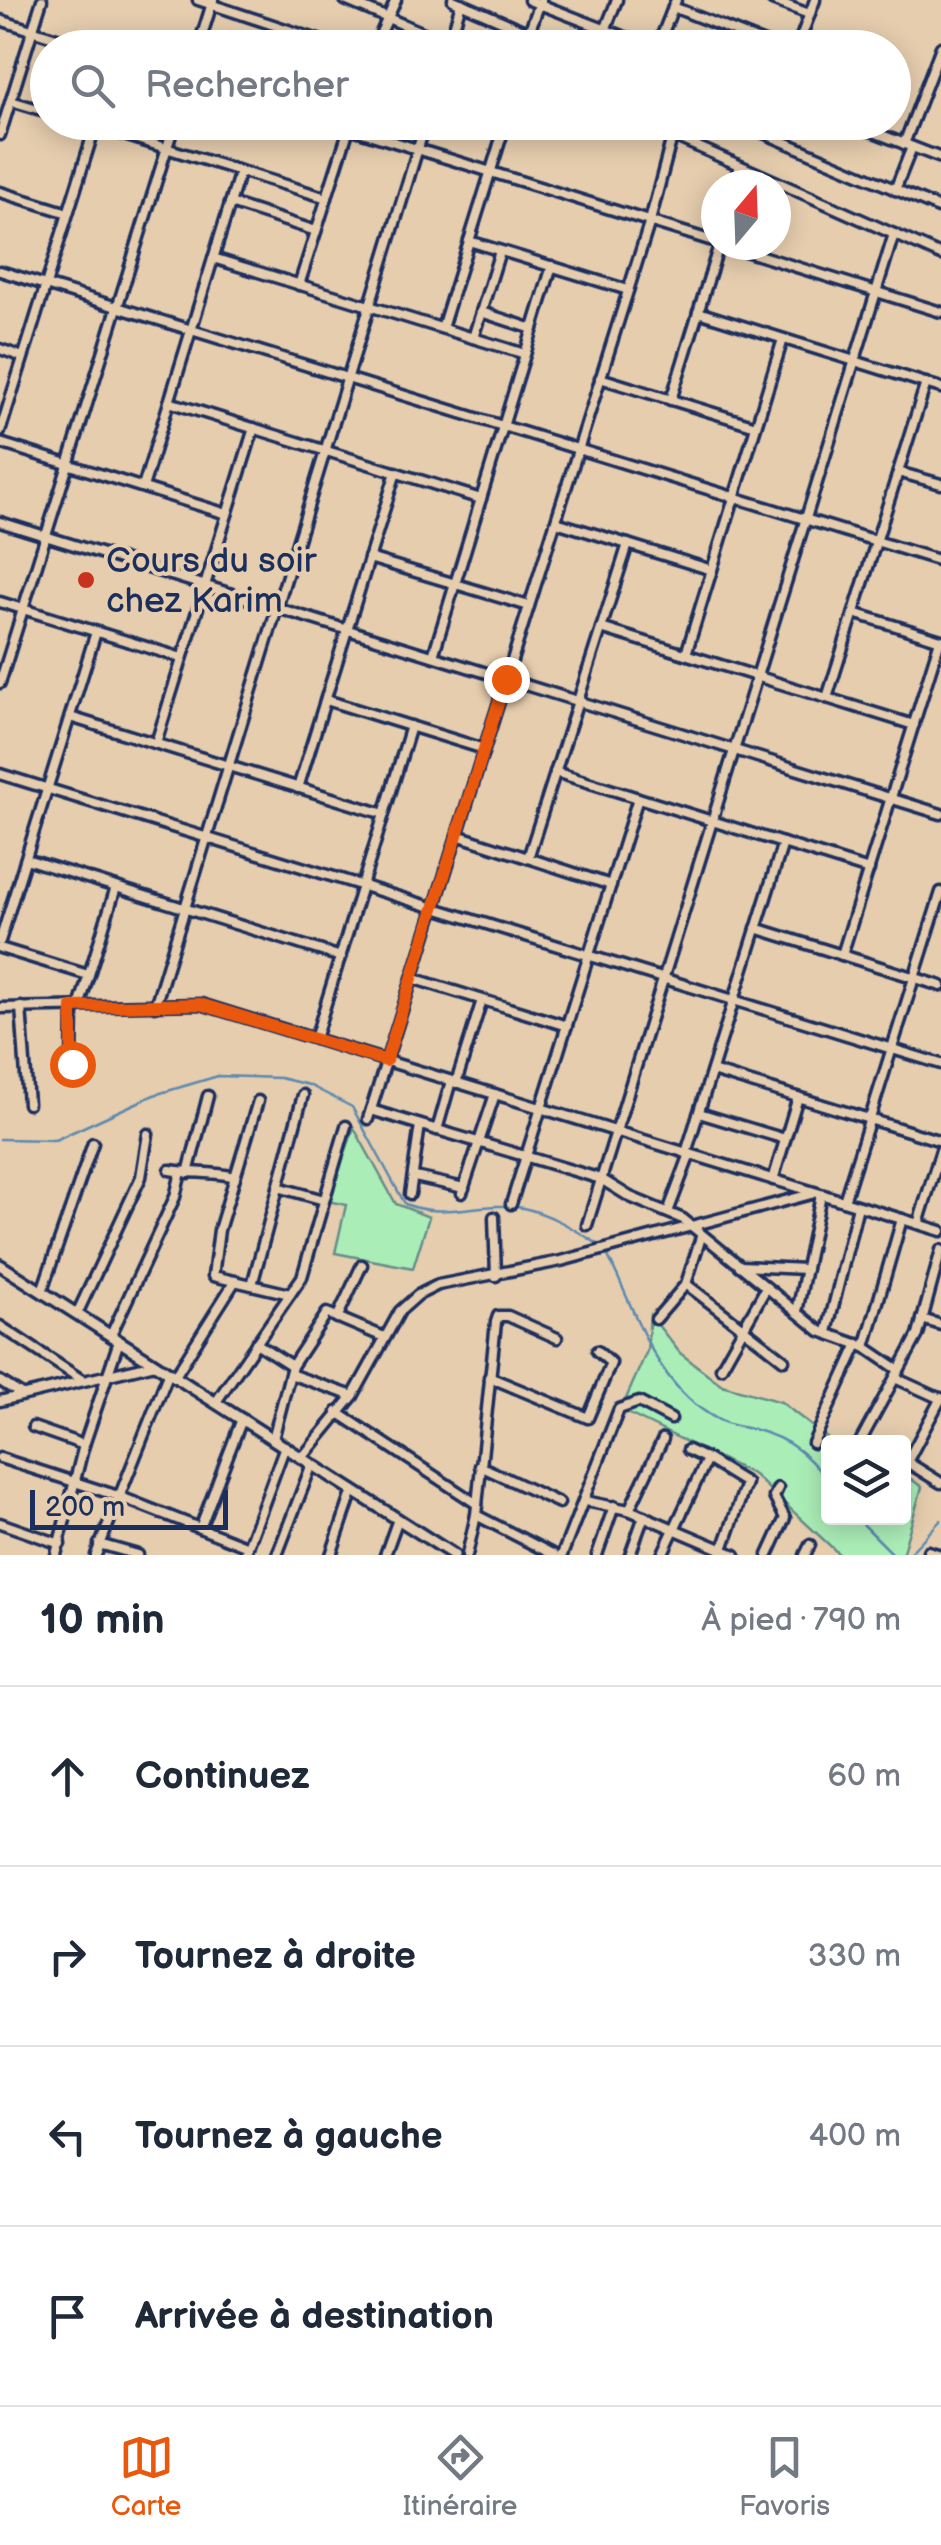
<!DOCTYPE html>
<html lang="fr">
<meta charset="utf-8">
<style>
body{margin:0;font-family:"Balsamiq Sans",sans-serif;background:#f2f2f3;color:#1f2937}
.controls{position:absolute;right:30px;bottom:30px;display:grid;overflow:hidden;border-radius:10px;box-shadow:0 5px 25px #0003}
.controls button{width:90px;height:90px;display:grid;place-items:center;padding:0;border:0;border-bottom:2px solid #e0e1e3;background:#fff;color:#1f2937;font:50px sans-serif}
.compass{position:absolute;left:701px;top:170px;width:90px;height:90px;border-radius:50%;background:#fff;box-shadow:0 5px 25px #0003;rotate:19deg}
.scale{position:absolute;left:30px;bottom:25px;width:198px;box-sizing:border-box;padding-left:10px;border:5px solid #1b2f5e;border-top:0;font-size:28px;line-height:35px;white-space:nowrap;color:#1b2f5e;-webkit-text-stroke:8px #e6cdae;paint-order:stroke}
.stop{position:absolute;width:30px;height:30px;margin:-22px;border:8px solid #ea580c;border-radius:50%;background:#fff}
.stop.end{background:#ea580c;border-color:#fff;box-shadow:0 2px 10px #0008}
.list{margin:0;padding:0;list-style:none}
h2{display:flex;justify-content:space-between;align-items:center;height:130px;margin:0;padding:0 40px;font-size:42px}
h2 small{font-size:32px;font-weight:400;color:#747a83}
.list li{display:grid;grid-template-columns:65px 1fr auto;gap:30px;align-items:center;box-sizing:border-box;height:180px;padding:0 40px;border-top:2px solid #e0e1e3}
.list b{display:block;font-size:38px;white-space:nowrap}
.list em{font-size:32px;font-style:normal;color:#747a83}
.icon{flex:none;width:55px;height:55px;fill:none;stroke:currentColor;stroke-width:2;stroke-linecap:round;stroke-linejoin:round}
.map{position:relative;flex:none;width:941px;height:1555px;overflow:hidden}
.search{position:absolute;background:#fff;box-shadow:0 5px 25px #0003;left:30px;right:30px;top:30px;height:110px;display:flex;align-items:center;gap:25px;box-sizing:border-box;padding:0 35px;border-radius:55px;color:#747a83;font-size:38px}
.sheet{height:850px;background:#fff}
nav{display:flex;justify-content:space-around;align-items:center;box-sizing:border-box;height:140px;border-top:2px solid #e0e1e3;background:#fff;font-size:28px;color:#747a83}
nav a{display:grid;justify-items:center;gap:5px}
nav .on{color:#ea580c}
.map>svg:first-child{display:block}
.green{fill:#abedb7;stroke:#638e8a;stroke-width:2.5}
.lines{fill:none;stroke-linecap:round;stroke-linejoin:round}
.stream{stroke:#5b89b0;stroke-width:2.5}
.minor-casing{stroke:#1b2f5e;stroke-width:15}
.tertiary-casing{stroke:#1b2f5e;stroke-width:16}
.minor{stroke:#e6cdae;stroke-width:8}
.tertiary{stroke:#e6cdae;stroke-width:9}
.route{stroke:#ea580c;stroke-width:12}
.poi-dot{fill:#c8321e;stroke:#e6cdae;stroke-width:4}
.labels{text-anchor:middle;stroke-width:8;stroke-linejoin:round;paint-order:stroke}
.poi-label{font-size:35px;fill:#1b2f5e;stroke:#e6cdae;text-anchor:start}
</style>
<div class="map">
<svg width="941" height="1555" viewBox="0 0 941 1555">
<rect width="100%" height="100%" fill="#e6cdae"/>
<filter id="ink" filterUnits="userSpaceOnUse"><feTurbulence type="fractalNoise" baseFrequency=".01" numOctaves="2"/><feDisplacementMap in="SourceGraphic" scale="20" xChannelSelector="R" yChannelSelector="G"/><feConvolveMatrix kernelMatrix="1 2 1 2 8 2 1 2 1" color-interpolation-filters="sRGB"/></filter>
<g filter="url(#ink)">
<g class="green">
<polygon points="354,1128 396,1204 429,1217 413,1268 335,1253 346,1205 328,1201"/>
<polygon points="650,1315 680,1353 722,1385 781,1402 832,1442 828,1442 828,1518 904,1518 904,1474 922,1487 902,1555 840,1555 754,1475 621,1410 647,1351"/>
</g>
<g class="lines">
<g class="stream">
<path d="M 0,1139 L 55,1140 L 154,1095 L 218,1076 L 280,1078 L 309,1085 L 352,1107 L 405,1204 C 443,1220 484,1200 523,1208 C 552,1214 577,1231 601,1246"/>
<path d="M 606,1252 C 637,1312 654,1387 719,1420 C 730,1426 744,1427 756,1430 C 790,1439 807,1454 828,1481"/>
<polyline points="857,1518 894,1555"/>
<polyline points="908,1555 941,1520"/>
</g>
<g class="minor-casing">
<g id="minor">
<polyline points="198,0 343,48"/>
<polyline points="345,0 459,48"/>
<polyline points="453,0 564,48"/>
<polyline points="529,0 653,48"/>
<polyline points="772,0 809,14"/>
<polyline points="673,7 777,48"/>
<polyline points="0,20 88,48"/>
<polyline points="529,32 541,0"/>
<polyline points="198,48 213,0"/>
<polyline points="374,48 396,0"/>
<polyline points="448,48 461,3"/>
<polyline points="598,48 617,0"/>
<polyline points="657,48 676,0"/>
<polyline points="797,48 815,0"/>
<polyline points="11,101 48,112"/>
<polyline points="82,122 327,198"/>
<polyline points="330,122 716,242"/>
<polyline points="642,122 941,255"/>
<polyline points="738,122 941,209"/>
<polyline points="848,122 941,158"/>
<polyline points="0,135 42,0"/>
<polyline points="904,144 941,47"/>
<polyline points="734,185 739,166"/>
<polyline points="895,190 912,147"/>
<polyline points="0,192 68,213"/>
<polyline points="230,203 316,231"/>
<polyline points="469,241 628,290"/>
<polyline points="726,245 941,312"/>
<polyline points="213,258 525,354"/>
<polyline points="0,271 941,561"/>
<polyline points="299,285 351,122"/>
<polyline points="481,312 533,329"/>
<polyline points="698,312 941,388"/>
<polyline points="442,328 506,122"/>
<polyline points="473,338 500,251"/>
<polyline points="0,349 23,357"/>
<polyline points="600,378 756,426"/>
<polyline points="671,400 719,245"/>
<polyline points="169,402 481,499"/>
<polyline points="0,432 95,127"/>
<polyline points="0,443 227,514"/>
<polyline points="898,472 941,484"/>
<polyline points="143,487 240,171"/>
<polyline points="0,522 941,814"/>
<polyline points="556,522 712,570"/>
<polyline points="369,558 529,606"/>
<polyline points="0,602 182,658"/>
<polyline points="854,613 941,640"/>
<polyline points="601,628 914,725"/>
<polyline points="686,654 783,339"/>
<polyline points="433,656 552,266"/>
<polyline points="0,683 175,122"/>
<polyline points="827,698 926,383"/>
<polyline points="326,700 484,749"/>
<polyline points="70,717 384,814"/>
<polyline points="156,743 254,428"/>
<polyline points="555,772 869,870"/>
<polyline points="0,774 941,1064"/>
<polyline points="298,788 396,472"/>
<polyline points="457,835 611,885"/>
<polyline points="528,858 628,544"/>
<polyline points="26,859 341,957"/>
<polyline points="756,928 941,986"/>
<polyline points="0,941 96,632"/>
<polyline points="0,948 88,975"/>
<polyline points="842,955 940,640"/>
<polyline points="412,978 567,1026"/>
<polyline points="155,1006 426,122"/>
<polyline points="21,1007 28,1104"/>
<polyline points="79,1007 116,887"/>
<polyline points="0,1008 201,1004 941,1231"/>
<polyline points="315,1039 411,726"/>
<polyline points="72,1064 73,1007"/>
<polyline points="712,1071 941,1141"/>
<polyline points="456,1083 482,1000"/>
<polyline points="258,1101 219,1230 213,1276 290,1294"/>
<polyline points="371,1110 601,1179 630,1197 683,1219 820,1331 865,1347 899,1370"/>
<polyline points="699,1113 785,1139"/>
<polyline points="368,1119 650,221 672,137"/>
<polyline points="437,1130 451,1081"/>
<polyline points="686,1153 783,843"/>
<path d="M 170,1170 C 193,1174 213,1171 235,1177"/>
<polyline points="188,1173 208,1096"/>
<polyline points="415,1177 464,1188"/>
<polyline points="773,1180 798,1097"/>
<polyline points="278,1187 324,1200"/>
<polyline points="462,1193 495,1094"/>
<polyline points="410,1194 420,1125"/>
<polyline points="844,1201 941,892"/>
<polyline points="511,1204 638,798"/>
<polyline points="668,1212 690,1154"/>
<polyline points="494,1217 496,1276"/>
<polyline points="918,1224 941,1150"/>
<polyline points="587,1225 894,234"/>
<polyline points="740,1266 806,1269"/>
<polyline points="686,1284 784,1360"/>
<polyline points="252,1285 303,1095"/>
<polyline points="42,1291 93,1143"/>
<polyline points="797,1312 821,1195"/>
<polyline points="77,1314 141,1177 148,1134"/>
<polyline points="337,1318 362,1265"/>
<polyline points="656,1319 686,1284 701,1237"/>
<polyline points="922,1319 941,1325"/>
<polyline points="0,1326 82,1380"/>
<polyline points="827,1332 858,1206"/>
<polyline points="111,1335 175,1197 181,1172"/>
<polyline points="256,1343 292,1366"/>
<polyline points="865,1347 902,1219"/>
<polyline points="721,1368 766,1288"/>
<polyline points="290,1374 353,1396"/>
<polyline points="175,1376 235,1281"/>
<polyline points="489,1377 588,1418 611,1363 597,1351"/>
<polyline points="895,1378 941,1399"/>
<polyline points="0,1381 22,1395"/>
<polyline points="0,1401 155,1364"/>
<polyline points="216,1402 302,1277 346,1126"/>
<polyline points="337,1412 477,1504"/>
<polyline points="33,1427 84,1445"/>
<polyline points="273,1439 292,1366 327,1313 384,1337"/>
<polyline points="860,1442 918,1335 941,1250"/>
<polyline points="813,1443 858,1344"/>
<polyline points="0,1458 118,1496 248,1547"/>
<polyline points="302,1458 353,1396 400,1311 418,1295 438,1285 561,1261 811,1194"/>
<polyline points="707,1459 746,1483 721,1555"/>
<polyline points="907,1462 941,1398"/>
<polyline points="907,1462 941,1483"/>
<polyline points="480,1466 559,1503"/>
<polyline points="585,1501 629,1510 735,1555"/>
<polyline points="629,1510 663,1439"/>
<polyline points="476,1515 554,1555"/>
<polyline points="0,1523 60,1544"/>
<polyline points="200,1528 242,1419"/>
<polyline points="99,1544 138,1555"/>
<polyline points="928,1551 941,1555"/>
<polyline points="56,1555 84,1445 119,1341"/>
<polyline points="96,1555 169,1372"/>
<polyline points="245,1555 285,1446"/>
<polyline points="277,1555 312,1464"/>
<polyline points="331,1555 353,1490"/>
<polyline points="385,1555 398,1519"/>
<polyline points="467,1555 476,1515 496,1322 498,1316 508,1316 557,1338"/>
<polyline points="562,1555 619,1409 639,1402 671,1419"/>
<polyline points="597,1555 614,1506"/>
<polyline points="630,1555 644,1516"/>
<polyline points="662,1555 707,1459 688,1450"/>
<polyline points="768,1555 785,1518 774,1497 778,1488"/>
<polyline points="805,1555 810,1545"/>
</g>
</g>
<g class="tertiary-casing">
<polyline id="tertiary" points="0,1265 454,1555"/>
</g>
<use href="#minor" class="minor"/>
<use href="#tertiary" class="tertiary"/>
</g>
</g>
<g class="lines" filter="url(#ink)">
<polyline class="route" points="72,1064 72,1007 200,1004 386,1061 506,679"/>
</g>
<circle class="poi-dot" cx="86" cy="580" r="10"/>
<g class="labels">
<g class="poi-label">
<text x="106" y="572">Cours du soir<tspan x="106" dy="40">chez Karim</tspan></text>
</g>
</g>
</svg>
<div class="controls">
<button><svg class="icon" aria-label="layers" viewBox="0 0 24 24"><path d="M12 4l9 5-9 5-9-5zM3 14l9 5 9-5"/></svg></button>
</div>
<svg class="compass" viewBox="-18 -18 36 36"><path d="M0-13l5 13h-10z" fill="#e53935"/><path d="M0 13l5-13h-10z" fill="#747a83"/></svg>
<div class="scale">200 m</div>
<div class="stop" style="left:72px;top:1064px"></div>
<div class="stop end" style="left:506px;top:679px"></div>
<div class="search"><svg class="icon" aria-label="search" viewBox="0 0 24 24"><circle cx="10" cy="10" r="6"/><path d="M15 15l6 6"/></svg>Rechercher</div>
</div>
<section class="sheet">
<h2>10 min<small>À pied · 790 m</small></h2>
<ul class="list">
<li><svg class="icon" aria-label="ahead" viewBox="0 0 24 24"><path d="M12 20V5M6 11l6-6 6 6"/></svg><div><b>Continuez</b></div><em>60 m</em></li>
<li><svg class="icon" aria-label="right" viewBox="0 0 24 24"><path d="M7 20v-9h11M14 6l5 5-5 5"/></svg><div><b>Tournez à droite</b></div><em>330 m</em></li>
<li><svg class="icon" aria-label="left" viewBox="0 0 24 24"><path d="M17 20v-9H6M10 6l-5 5 5 5"/></svg><div><b>Tournez à gauche</b></div><em>400 m</em></li>
<li><svg class="icon" aria-label="arrive" viewBox="0 0 24 24"><path d="M6 21V4h12l-3 4 3 4H6"/></svg><div><b>Arrivée à destination</b></div></li>
</ul>
</section>
<nav>
<a class="on"><svg class="icon" aria-label="map" viewBox="0 0 24 24"><path d="M3 6l6-2 6 2 6-2v14l-6 2-6-2-6 2zM9 4v14M15 6v14"/></svg>Carte</a>
<a><svg class="icon" aria-label="directions" viewBox="0 0 24 24"><path d="M12 3l9 9-9 9-9-9zM9 14v-3h6M13 9l2 2-2 2"/></svg>Itinéraire</a>
<a><svg class="icon" aria-label="saved" viewBox="0 0 24 24"><path d="M7 4h10v16l-5-4-5 4z"/></svg>Favoris</a>
</nav>
